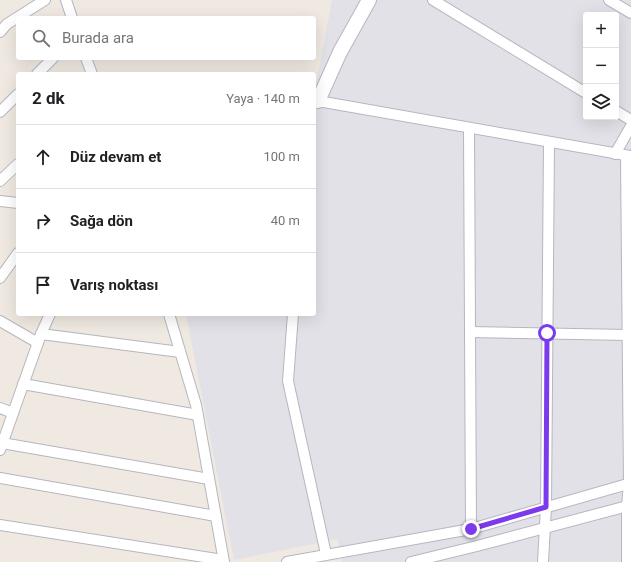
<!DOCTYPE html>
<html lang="tr">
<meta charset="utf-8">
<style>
body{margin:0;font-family:Roboto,sans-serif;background:#f2f2f2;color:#202124}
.controls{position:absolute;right:12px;top:12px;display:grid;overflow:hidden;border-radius:4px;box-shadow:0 4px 16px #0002}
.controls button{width:36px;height:36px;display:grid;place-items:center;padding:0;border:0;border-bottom:1px solid #e0e0e0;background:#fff;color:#202124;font:20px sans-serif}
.stop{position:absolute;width:12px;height:12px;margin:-9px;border:3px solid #7c3aed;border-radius:50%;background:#fff}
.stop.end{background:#7c3aed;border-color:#fff;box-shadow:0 1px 4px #0008}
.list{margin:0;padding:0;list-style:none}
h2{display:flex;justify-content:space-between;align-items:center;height:52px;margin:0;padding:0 16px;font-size:17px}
h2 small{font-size:13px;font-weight:400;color:#757577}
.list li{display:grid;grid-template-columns:26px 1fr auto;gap:12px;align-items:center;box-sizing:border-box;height:64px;padding:0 16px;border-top:1px solid #e0e0e0}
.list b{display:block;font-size:15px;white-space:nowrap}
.list em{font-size:13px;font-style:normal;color:#757577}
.icon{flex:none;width:22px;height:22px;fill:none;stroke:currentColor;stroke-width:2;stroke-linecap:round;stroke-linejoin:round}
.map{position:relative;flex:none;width:631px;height:562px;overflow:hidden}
.search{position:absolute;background:#fff;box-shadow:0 4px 16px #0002;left:16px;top:16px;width:300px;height:44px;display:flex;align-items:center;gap:10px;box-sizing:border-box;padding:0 14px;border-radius:4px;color:#757577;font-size:15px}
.panel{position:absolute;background:#fff;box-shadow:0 4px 16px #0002;left:16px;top:72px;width:300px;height:244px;border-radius:4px}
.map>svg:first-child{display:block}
.industrial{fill:#e3e1e8;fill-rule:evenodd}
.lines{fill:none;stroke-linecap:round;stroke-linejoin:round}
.minor-casing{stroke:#b4b7c1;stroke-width:12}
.secondary-casing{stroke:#b4b7c1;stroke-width:16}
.minor{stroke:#fff;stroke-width:10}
.secondary{stroke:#fff;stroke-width:14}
.route{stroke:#7c3aed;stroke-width:5}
</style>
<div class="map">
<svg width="631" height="562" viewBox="0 0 631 562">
<rect width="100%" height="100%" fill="#efe9e1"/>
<path class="industrial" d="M 332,0 L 631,0 L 631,562 L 342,562 L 338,539 L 234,560 L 186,314 L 314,314 L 314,86 L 316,84 ZM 586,15 L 616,15 L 616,117 L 586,117 Z"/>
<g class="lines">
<g class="minor-casing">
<g id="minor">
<polyline points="66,0 72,18"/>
<polyline points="433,0 586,93"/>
<polyline points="609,0 631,13"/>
<polyline points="0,32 7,24 45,0"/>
<polyline points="86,58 92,74"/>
<polyline points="37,74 53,58"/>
<polyline points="314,102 318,101 631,156"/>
<polyline points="616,111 631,120"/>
<polyline points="0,112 18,94"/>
<polyline points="469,128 471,529"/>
<polyline points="615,154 631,126"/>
<polyline points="626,156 629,483 627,506 627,562"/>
<polyline points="0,181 18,164"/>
<polyline points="0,201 18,203"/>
<polyline points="0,278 18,253"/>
<polyline points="169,314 196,405 224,562"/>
<polyline points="293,314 288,381 326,554"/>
<polyline points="0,321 38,343"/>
<polyline points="470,332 628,335"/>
<polyline points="41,334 180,352"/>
<polyline points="23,384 198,415"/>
<polyline points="0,408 13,413"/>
<polyline points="2,443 209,479"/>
<polyline points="0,450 41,334 50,314"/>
<polyline points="0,478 216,516"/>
<polyline points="0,525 223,560"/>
<polyline points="287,562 471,529 631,483"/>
<polyline points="411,562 477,546 631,505"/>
<polyline points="543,562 546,507 549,142"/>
</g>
</g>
<g class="secondary-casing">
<polyline id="secondary" points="318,101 340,52 369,0"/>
</g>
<use href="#minor" class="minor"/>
<use href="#secondary" class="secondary"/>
</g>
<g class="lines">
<polyline class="route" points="471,529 546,507 547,333"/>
</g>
</svg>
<div class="controls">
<button>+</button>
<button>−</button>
<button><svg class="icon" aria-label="layers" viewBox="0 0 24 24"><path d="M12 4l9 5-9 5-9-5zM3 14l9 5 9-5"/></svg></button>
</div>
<div class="stop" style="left:547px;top:333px"></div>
<div class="stop end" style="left:471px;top:529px"></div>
<div class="search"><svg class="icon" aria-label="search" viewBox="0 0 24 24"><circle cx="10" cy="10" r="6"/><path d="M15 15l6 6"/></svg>Burada ara</div>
<section class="panel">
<h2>2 dk<small>Yaya · 140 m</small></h2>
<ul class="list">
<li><svg class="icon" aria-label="ahead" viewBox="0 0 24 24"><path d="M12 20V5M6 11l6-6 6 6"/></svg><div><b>Düz devam et</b></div><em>100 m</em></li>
<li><svg class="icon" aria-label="right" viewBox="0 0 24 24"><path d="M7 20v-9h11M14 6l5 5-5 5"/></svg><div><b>Sağa dön</b></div><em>40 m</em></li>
<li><svg class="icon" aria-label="arrive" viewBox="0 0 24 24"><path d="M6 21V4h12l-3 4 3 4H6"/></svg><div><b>Varış noktası</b></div></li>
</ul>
</section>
</div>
